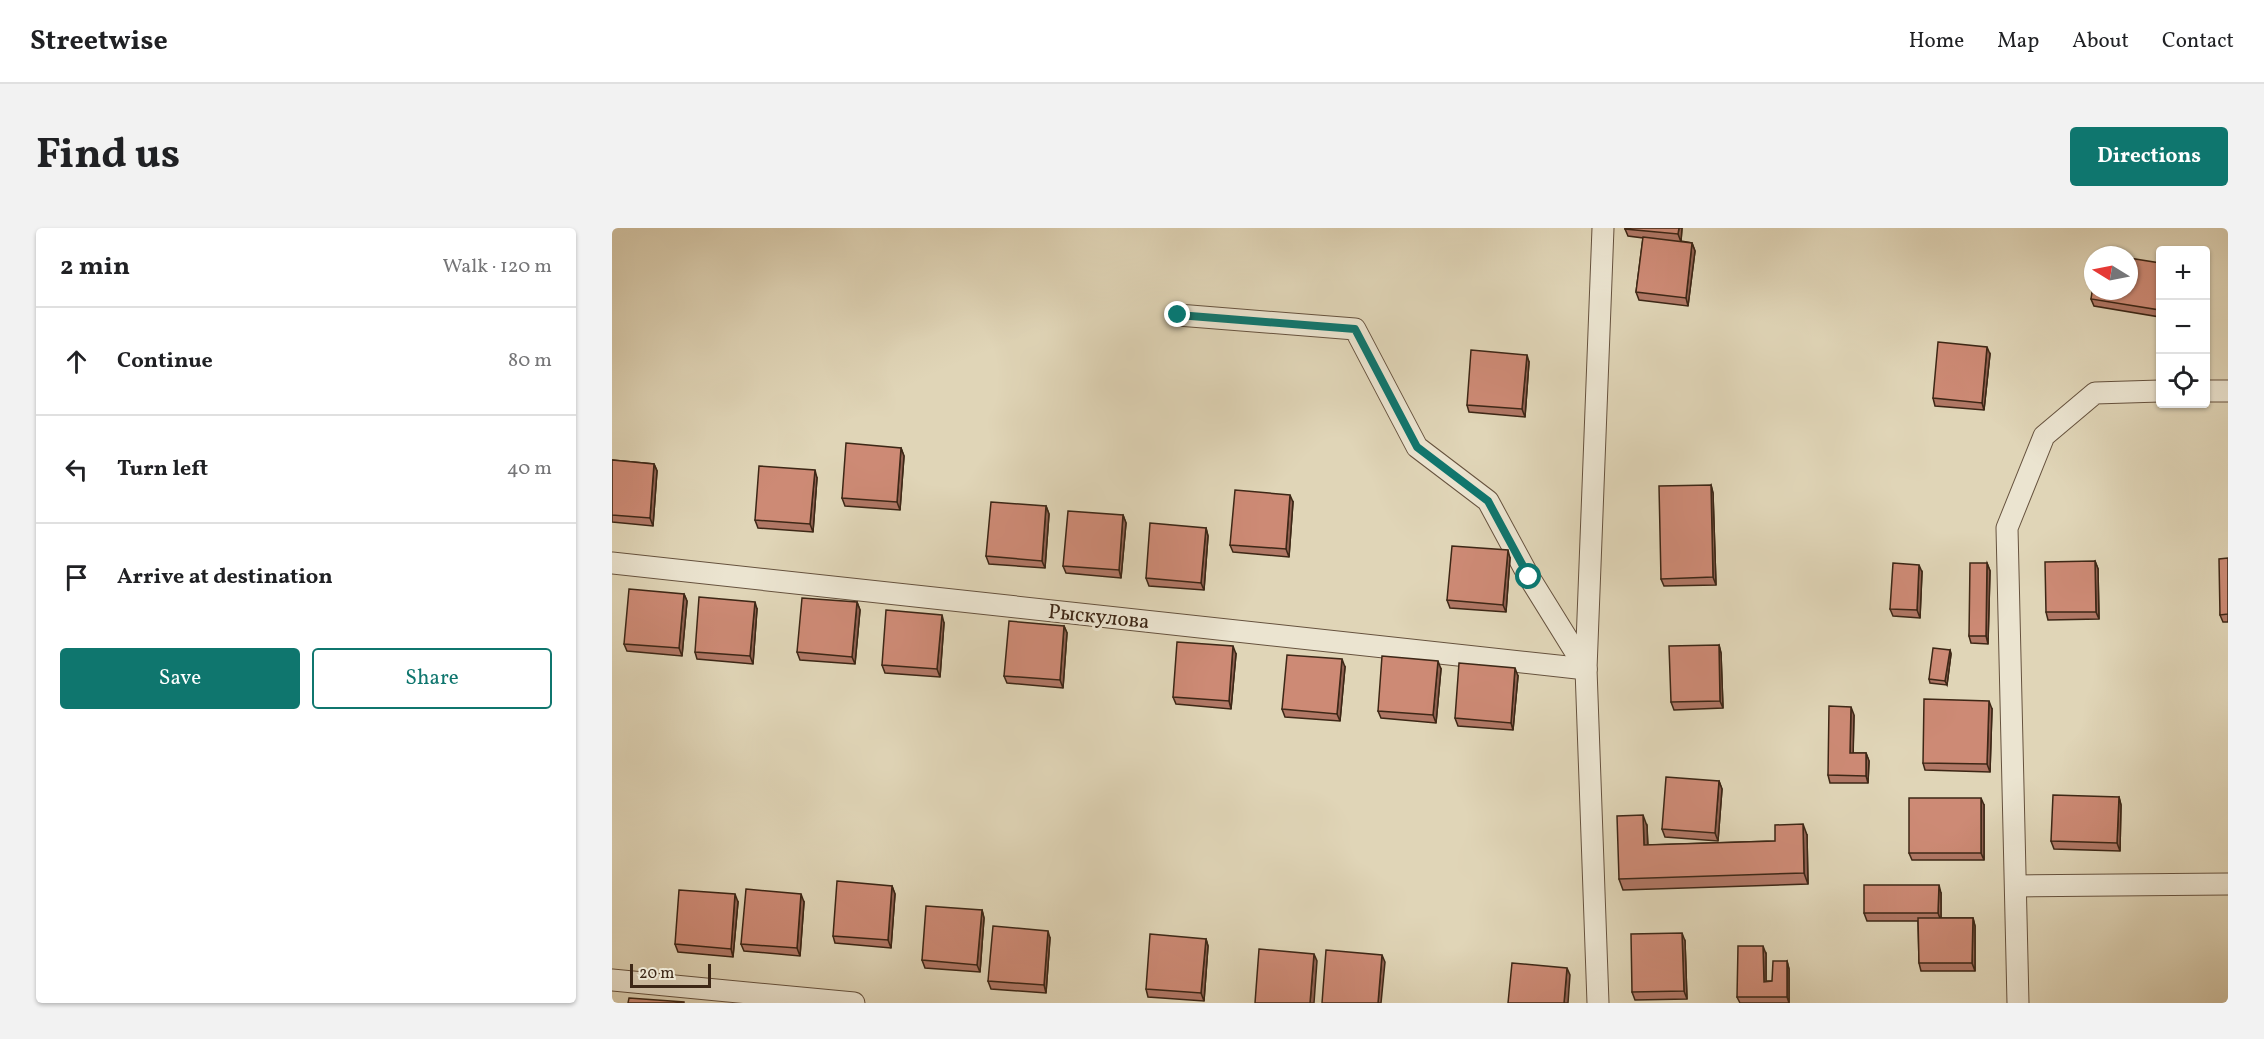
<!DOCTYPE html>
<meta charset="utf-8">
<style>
body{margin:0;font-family:Vollkorn,serif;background:#f2f2f2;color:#202124}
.controls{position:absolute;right:18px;top:18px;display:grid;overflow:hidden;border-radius:6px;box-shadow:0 2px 4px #0004}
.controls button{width:54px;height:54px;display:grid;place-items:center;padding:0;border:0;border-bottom:2px solid #e0e0e0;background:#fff;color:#202124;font:30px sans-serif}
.compass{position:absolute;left:1472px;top:18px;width:54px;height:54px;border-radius:50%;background:#fff;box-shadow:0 2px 4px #0004;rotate:280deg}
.scale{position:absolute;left:18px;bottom:15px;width:81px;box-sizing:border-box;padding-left:6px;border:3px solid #3d2716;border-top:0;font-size:16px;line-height:21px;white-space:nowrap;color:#3d2716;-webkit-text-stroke:4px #ebe4d0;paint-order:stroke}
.stop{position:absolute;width:18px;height:18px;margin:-14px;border:4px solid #0f766e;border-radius:50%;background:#fff}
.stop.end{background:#0f766e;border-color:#fff;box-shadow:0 2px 6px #0008}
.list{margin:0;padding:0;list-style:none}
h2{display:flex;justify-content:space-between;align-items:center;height:78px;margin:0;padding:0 24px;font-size:26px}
h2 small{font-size:20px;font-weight:400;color:#757577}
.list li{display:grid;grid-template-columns:39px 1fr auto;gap:18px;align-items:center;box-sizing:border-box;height:108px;padding:0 24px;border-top:2px solid #e0e0e0}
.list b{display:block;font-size:22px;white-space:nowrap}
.list em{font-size:20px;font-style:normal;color:#757577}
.actions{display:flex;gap:12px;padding:18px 24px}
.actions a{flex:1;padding:14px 0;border:2px solid #0f766e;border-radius:6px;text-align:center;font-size:21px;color:#0f766e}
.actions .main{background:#0f766e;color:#fff}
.icon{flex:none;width:33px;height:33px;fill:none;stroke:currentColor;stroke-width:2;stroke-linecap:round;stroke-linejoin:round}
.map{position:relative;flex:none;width:1616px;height:775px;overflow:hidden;border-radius:6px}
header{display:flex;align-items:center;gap:36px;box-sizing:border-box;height:84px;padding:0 30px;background:#fff;border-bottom:2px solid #e0e0e0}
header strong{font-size:28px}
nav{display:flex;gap:33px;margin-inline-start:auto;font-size:21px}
.intro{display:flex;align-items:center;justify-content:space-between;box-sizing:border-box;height:144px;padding:0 36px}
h1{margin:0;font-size:42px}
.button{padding:15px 27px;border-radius:6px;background:#0f766e;color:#fff;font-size:21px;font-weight:700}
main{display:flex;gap:36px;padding:0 36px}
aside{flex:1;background:#fff;border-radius:6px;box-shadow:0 2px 4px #0004}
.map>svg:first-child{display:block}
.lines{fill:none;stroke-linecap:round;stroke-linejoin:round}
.street-casing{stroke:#66523e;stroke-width:23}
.street{stroke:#ebe4d0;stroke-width:21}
.wall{fill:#b07765;stroke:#3d2716;stroke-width:1.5}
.shaded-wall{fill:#906152;stroke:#3d2716;stroke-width:1.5}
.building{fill:#cd8a75;stroke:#3d2716;stroke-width:1.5}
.route{stroke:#0f766e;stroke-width:8}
.labels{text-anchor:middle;stroke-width:6;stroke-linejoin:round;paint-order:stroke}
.street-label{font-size:21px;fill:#3d2716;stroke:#ebe4d0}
</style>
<header>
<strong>Streetwise</strong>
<nav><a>Home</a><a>Map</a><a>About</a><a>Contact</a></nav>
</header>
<div class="intro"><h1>Find us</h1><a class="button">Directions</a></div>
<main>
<aside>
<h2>2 min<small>Walk · 120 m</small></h2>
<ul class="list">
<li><svg class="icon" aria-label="ahead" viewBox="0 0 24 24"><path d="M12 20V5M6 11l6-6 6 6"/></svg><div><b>Continue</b></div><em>80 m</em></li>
<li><svg class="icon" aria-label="left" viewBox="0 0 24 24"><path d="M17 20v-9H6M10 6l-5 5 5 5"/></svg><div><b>Turn left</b></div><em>40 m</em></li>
<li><svg class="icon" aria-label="arrive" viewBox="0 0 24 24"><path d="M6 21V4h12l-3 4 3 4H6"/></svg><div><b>Arrive at destination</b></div></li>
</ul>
<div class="actions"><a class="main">Save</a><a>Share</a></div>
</aside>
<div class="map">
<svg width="1616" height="775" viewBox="0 0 1616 775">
<rect width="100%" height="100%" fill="#e0d5b7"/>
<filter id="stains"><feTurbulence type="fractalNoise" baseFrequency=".00333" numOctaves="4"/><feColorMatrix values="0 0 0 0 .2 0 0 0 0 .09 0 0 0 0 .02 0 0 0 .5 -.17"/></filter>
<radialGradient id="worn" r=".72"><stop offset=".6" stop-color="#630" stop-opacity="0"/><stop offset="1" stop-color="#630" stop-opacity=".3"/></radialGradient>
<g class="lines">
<g class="street-casing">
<g id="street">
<polyline points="566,87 743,101 805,219 876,273 917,349 974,441"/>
<polyline points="1594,163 1616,163"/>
<polyline points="0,335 974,441"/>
<polyline points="1404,658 1616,656"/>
<polyline points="0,752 242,775"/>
<polyline points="986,775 974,441 991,0"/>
<polyline points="1406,775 1395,300 1432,208 1483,165 1548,163"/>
</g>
</g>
<use href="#street" class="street"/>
</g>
<g class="wall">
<polygon points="1070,0 1069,13 1080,15 1083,23 1076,78 1027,72 1024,64 1031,10 1016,8 1013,1"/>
<polygon points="1548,35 1548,89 1482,78 1479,71"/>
<polygon points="1378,126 1372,182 1323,178 1321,170"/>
<polygon points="917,134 913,189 857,184 855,177"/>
<polygon points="289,220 292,228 288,282 233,278 230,270"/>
<polygon points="0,232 42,236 45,243 41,298 0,294"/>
<polygon points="205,250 201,304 146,300 143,292"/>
<polygon points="1099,257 1101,265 1104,357 1052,358 1049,351"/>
<polygon points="681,274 677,329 621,324 618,317"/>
<polygon points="434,278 437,286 433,340 377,336 374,328"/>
<polygon points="511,287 514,295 509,350 454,345 451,338"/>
<polygon points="594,300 596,308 592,362 537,358 534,350"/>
<polygon points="898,330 894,384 838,380 835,372"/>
<polygon points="1616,330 1616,394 1611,394 1608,387"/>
<polygon points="1483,333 1486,341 1487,391 1436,392 1434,384"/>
<polygon points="1375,335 1378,343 1376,416 1359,415 1357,408"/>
<polygon points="1310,344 1308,390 1281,388 1278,381"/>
<polygon points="72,366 75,373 70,428 15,423 12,416"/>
<polygon points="245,374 248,382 243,436 188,432 185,424"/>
<polygon points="145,381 141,436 85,431 83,424"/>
<polygon points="332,395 328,449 273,445 270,437"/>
<polygon points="452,398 455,405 451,460 395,455 392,448"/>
<polygon points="1107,417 1109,425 1111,480 1062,482 1059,474"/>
<polygon points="1338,422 1339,426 1335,457 1318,455 1317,451"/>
<polygon points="624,426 619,481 564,476 561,469"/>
<polygon points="733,439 728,493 673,489 670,481"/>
<polygon points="829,441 824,495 769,490 766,483"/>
<polygon points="906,448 901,502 846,498 843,490"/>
<polygon points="1380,481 1378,544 1313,542 1311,535"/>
<polygon points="1242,487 1241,525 1254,525 1257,533 1256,555 1218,555 1216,547"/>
<polygon points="1107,553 1110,561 1106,613 1053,609 1050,601"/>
<polygon points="1507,569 1509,577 1508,623 1442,621 1439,613"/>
<polygon points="1372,577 1372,632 1300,632 1297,625"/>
<polygon points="1035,598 1036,617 1163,613 1195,607 1196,656 1011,662 1007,651"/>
<polygon points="280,658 283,666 279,720 223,715 221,708"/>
<polygon points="1329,665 1329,690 1361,690 1363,698 1363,743 1309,743 1307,735 1306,693 1255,693 1252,685"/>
<polygon points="126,674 121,729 66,724 63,716"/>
<polygon points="192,674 188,728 132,723 129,716"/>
<polygon points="370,682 372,690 368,744 313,740 310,732"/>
<polygon points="438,710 434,765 379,761 376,753"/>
<polygon points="594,711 596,718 592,773 536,769 534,761"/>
<polygon points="1073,713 1075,771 1023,772 1020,764"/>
<polygon points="1154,726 1154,753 1160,753 1175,733 1177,741 1177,775 1128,775 1125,769"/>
</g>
<g class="shaded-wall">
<polygon points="1067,0 1070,0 1069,14 1066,6"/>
<polygon points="1080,15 1083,23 1076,78 1074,70"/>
<polygon points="1375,119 1378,126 1372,182 1370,175"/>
<polygon points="915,127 917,134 913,189 910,181"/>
<polygon points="289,220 292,228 288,282 285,274"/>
<polygon points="42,236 45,243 41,298 38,290"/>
<polygon points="203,242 205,250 201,304 198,296"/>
<polygon points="1099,257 1101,265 1104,357 1101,349"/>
<polygon points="678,267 681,274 677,329 674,321"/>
<polygon points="434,278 437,286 433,340 430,333"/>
<polygon points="511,287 514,295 509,350 507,342"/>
<polygon points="594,300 596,308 592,362 589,355"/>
<polygon points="896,322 898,330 894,384 891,377"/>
<polygon points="1483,333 1486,341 1487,391 1484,384"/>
<polygon points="1375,335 1378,343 1376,416 1374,408"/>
<polygon points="1307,337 1310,344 1308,390 1305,382"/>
<polygon points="72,366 75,373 70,428 67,420"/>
<polygon points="143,374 145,381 141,436 138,428"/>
<polygon points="245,374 248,382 243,436 240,429"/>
<polygon points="330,387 332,395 328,449 325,441"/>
<polygon points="452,398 455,405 451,460 448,452"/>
<polygon points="1107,417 1109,425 1111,480 1108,473"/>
<polygon points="621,418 624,426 619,481 617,473"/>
<polygon points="1338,422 1339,426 1335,457 1333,453"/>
<polygon points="730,431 733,439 728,493 725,486"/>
<polygon points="826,433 829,441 824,495 821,487"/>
<polygon points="903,440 906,448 901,502 899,495"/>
<polygon points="1377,473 1380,481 1378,544 1375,536"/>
<polygon points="1239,479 1242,487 1241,533 1238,525"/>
<polygon points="1254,525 1257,533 1256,555 1254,548"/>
<polygon points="1107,553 1110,561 1106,613 1103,605"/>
<polygon points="1507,569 1509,577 1508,623 1505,615"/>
<polygon points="1369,570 1372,577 1372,632 1369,625"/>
<polygon points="1031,587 1035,598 1036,628 1032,617"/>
<polygon points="1191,596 1195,607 1196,656 1192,645"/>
<polygon points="1327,657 1329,665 1329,693 1326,685"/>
<polygon points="280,658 283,666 279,720 276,712"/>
<polygon points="123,666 126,674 121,729 119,721"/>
<polygon points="189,666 192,674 188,728 185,720"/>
<polygon points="370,682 372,690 368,744 365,737"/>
<polygon points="1361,690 1363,698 1363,743 1360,735"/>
<polygon points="436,703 438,710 434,765 432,757"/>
<polygon points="1070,705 1073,713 1075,771 1072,763"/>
<polygon points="594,711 596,718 592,773 589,765"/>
<polygon points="1151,718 1154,726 1154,761 1152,754"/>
<polygon points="702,726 705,733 702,775 698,775"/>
<polygon points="770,727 773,734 769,775 766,775"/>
<polygon points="1175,733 1177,741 1177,775 1175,769"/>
<polygon points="955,740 958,747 956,775 952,775"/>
</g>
<g class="building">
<polygon points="1013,0 1067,0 1066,6 1013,1"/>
<polygon points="1031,9 1080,15 1074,70 1024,64"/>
<polygon points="1487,25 1500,27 1486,27"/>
<polygon points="1517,30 1548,35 1548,82 1479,71 1481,58 1481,63 1517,63"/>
<polygon points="1326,114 1375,119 1370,175 1321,170"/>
<polygon points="859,122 915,127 910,181 855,177"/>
<polygon points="234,215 289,220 285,274 230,270"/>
<polygon points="0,232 42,236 38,290 0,287"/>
<polygon points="147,238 203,242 198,296 143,292"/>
<polygon points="1099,257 1101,349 1049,351 1047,258"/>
<polygon points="623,262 678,267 674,321 618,317"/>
<polygon points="379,274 434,278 430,333 374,328"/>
<polygon points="456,283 511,287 507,342 451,338"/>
<polygon points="538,295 594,300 589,355 534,350"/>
<polygon points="840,318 896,322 891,377 835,372"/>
<polygon points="1616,330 1616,386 1608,387 1607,331"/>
<polygon points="1483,333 1484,384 1434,384 1433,334"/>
<polygon points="1281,335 1307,337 1305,382 1278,381"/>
<polygon points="1358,335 1375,335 1374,408 1357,408"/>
<polygon points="17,361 72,366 67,420 12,416"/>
<polygon points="87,369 143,374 138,428 83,424"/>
<polygon points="190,370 245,374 240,429 185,424"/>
<polygon points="274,382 330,387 325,441 270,437"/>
<polygon points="397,393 452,398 448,452 392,448"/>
<polygon points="565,414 621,418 617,473 561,469"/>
<polygon points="1107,417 1108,473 1059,474 1057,418"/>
<polygon points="1321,420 1338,422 1333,453 1317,451"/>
<polygon points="675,427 730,431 725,486 670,481"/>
<polygon points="770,428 826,433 821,487 766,483"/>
<polygon points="847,435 903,440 899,495 843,490"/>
<polygon points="1312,471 1377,473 1375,536 1311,535"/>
<polygon points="1217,478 1239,479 1238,525 1254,525 1254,548 1216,547"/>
<polygon points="1054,549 1107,553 1103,605 1050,601"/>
<polygon points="1441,567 1507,569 1505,615 1439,613"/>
<rect x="1297" y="570" width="72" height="55"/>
<polygon points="1031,587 1032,617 1163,613 1163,597 1191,596 1192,645 1007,651 1005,588"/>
<polygon points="225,653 280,658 276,712 221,708"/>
<polygon points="1252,657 1327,657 1326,685 1252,685"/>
<polygon points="134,661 189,666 185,720 129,716"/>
<polygon points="67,662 123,666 119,721 63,716"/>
<polygon points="314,678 370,682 365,737 310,732"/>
<polygon points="1306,690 1361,690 1360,735 1307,735"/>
<polygon points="381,698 436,703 432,757 376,753"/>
<polygon points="1070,705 1072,763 1020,764 1019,706"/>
<polygon points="538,706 594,711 589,765 534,761"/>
<polygon points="1126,718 1151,718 1152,754 1160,753 1161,733 1175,733 1175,769 1125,769"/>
<polygon points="647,721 702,726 698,775 643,775"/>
<polygon points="714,722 770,727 766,775 710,775"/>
<polygon points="900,735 955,740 952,775 896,775"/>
<polygon points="17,770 72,774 72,775 16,775"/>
</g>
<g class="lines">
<polyline class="route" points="566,87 743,101 805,219 876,273 917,349"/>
</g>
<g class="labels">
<g class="street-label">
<text transform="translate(487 388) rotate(6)" y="7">Рыскулова</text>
</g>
</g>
<rect width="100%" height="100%" filter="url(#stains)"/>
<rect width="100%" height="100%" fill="url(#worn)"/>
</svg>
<div class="controls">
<button>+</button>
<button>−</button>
<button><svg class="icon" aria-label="locate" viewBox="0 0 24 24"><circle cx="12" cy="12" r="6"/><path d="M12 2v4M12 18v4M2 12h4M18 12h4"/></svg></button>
</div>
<svg class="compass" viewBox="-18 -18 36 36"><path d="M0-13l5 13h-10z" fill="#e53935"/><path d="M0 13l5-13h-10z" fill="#757577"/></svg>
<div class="scale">20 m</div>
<div class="stop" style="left:917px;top:349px"></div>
<div class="stop end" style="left:566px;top:87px"></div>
</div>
</main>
